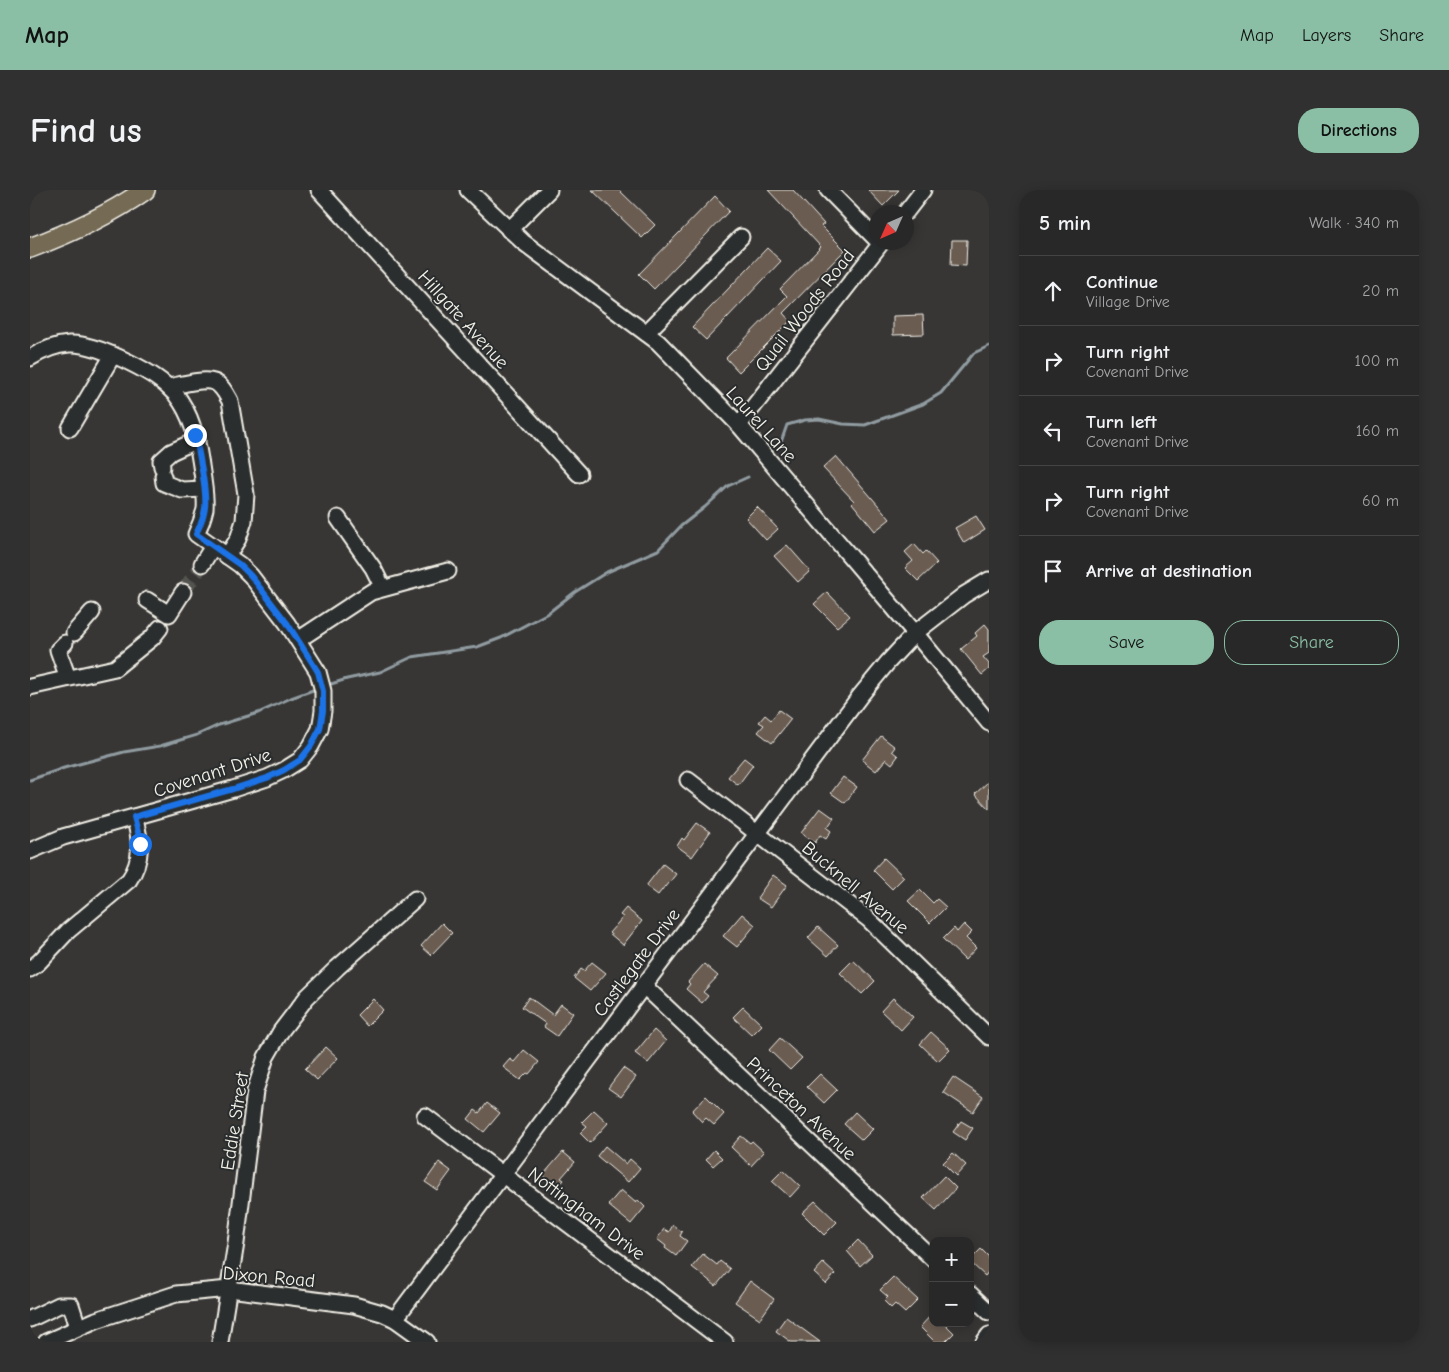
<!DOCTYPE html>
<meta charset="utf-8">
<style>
body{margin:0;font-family:"Comic Neue",sans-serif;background:#313030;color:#f1f3f6}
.controls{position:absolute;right:15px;bottom:15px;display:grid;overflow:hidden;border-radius:10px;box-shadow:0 2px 12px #0003}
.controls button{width:45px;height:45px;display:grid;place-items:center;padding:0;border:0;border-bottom:1px solid #454445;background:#292828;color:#f1f3f6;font:25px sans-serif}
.compass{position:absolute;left:839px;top:15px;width:45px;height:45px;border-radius:50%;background:#292828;box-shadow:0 2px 12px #0003;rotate:225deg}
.stop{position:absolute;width:15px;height:15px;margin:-11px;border:4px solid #1a73e8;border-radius:50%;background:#fff}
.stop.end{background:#1a73e8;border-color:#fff;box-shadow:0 1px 5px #0008}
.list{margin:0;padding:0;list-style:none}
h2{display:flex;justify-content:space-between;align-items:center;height:65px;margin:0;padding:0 20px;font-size:21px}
h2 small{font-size:16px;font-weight:400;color:#a5a6a8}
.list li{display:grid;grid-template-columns:32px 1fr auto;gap:15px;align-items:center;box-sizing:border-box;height:70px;padding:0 20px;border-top:1px solid #454445}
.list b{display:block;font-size:19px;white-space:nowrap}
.list p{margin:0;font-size:16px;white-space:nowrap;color:#a5a6a8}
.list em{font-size:16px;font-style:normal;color:#a5a6a8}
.actions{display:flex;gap:10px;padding:15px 20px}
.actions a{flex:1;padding:11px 0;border:1px solid #8abfa5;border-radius:20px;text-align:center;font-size:18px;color:#8abfa5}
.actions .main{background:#8abfa5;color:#111}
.icon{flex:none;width:28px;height:28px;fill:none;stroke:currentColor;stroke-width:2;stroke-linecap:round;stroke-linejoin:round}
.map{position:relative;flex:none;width:959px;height:1152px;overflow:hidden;border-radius:20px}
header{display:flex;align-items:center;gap:30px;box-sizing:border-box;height:70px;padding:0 25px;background:#8abfa5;color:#111}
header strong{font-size:24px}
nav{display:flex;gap:28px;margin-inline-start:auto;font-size:18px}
.intro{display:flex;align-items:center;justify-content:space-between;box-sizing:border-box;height:120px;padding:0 30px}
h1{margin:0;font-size:35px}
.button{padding:12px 22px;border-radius:20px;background:#8abfa5;color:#111;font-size:18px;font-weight:700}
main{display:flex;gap:30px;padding:0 30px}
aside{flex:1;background:#292828;border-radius:20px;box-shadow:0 2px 12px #0003}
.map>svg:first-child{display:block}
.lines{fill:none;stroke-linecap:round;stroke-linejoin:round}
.stream{stroke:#919ca1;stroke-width:3}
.building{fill:#6a5c51;stroke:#f4f1e8}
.minor-tunnel{stroke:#535250;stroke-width:15;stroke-dasharray:15 8;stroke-linecap:butt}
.minor-casing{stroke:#f4f1e8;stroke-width:19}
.major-casing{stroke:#f4f1e8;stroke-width:22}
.minor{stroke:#2a2d2e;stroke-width:15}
.major{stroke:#746b52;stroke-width:19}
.route{stroke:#1a73e8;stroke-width:6}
.labels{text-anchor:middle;stroke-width:4;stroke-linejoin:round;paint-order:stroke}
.street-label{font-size:19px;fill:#f4f1e8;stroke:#2a2d2e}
</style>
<header>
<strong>Map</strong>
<nav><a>Map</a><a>Layers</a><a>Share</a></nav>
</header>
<div class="intro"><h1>Find us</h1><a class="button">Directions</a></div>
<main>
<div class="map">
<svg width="959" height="1152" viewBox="0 0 959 1152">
<rect width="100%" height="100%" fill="#373635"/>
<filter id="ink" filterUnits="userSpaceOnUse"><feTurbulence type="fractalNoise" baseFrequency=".02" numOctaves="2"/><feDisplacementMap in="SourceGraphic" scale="10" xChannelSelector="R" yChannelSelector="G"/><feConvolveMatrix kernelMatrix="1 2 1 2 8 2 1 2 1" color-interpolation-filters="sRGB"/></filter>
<g filter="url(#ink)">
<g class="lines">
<g class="stream">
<polyline points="751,252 757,235 775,230 789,229 813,234 835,235 893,214 911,203 944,163 959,156"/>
<polyline points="301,494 317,489 350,482 382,467 447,457 471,448 518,423 545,402 577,382 628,360 651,336 675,317 698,296 718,287"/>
<polyline points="0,590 34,578 94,562 130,556 167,545 189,535 228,523 261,508 283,500"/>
</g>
</g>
<g class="building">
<polygon points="562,0 589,0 625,35 612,48"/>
<polygon points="738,0 763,0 794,34 791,36 815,60 753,123 760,131 709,182 696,168 757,106 750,99 791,57"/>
<polygon points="838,0 869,0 853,16"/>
<polygon points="685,6 699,21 624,99 609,84"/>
<polygon points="922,50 937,50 936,76 921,75"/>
<polygon points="737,58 751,71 676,150 662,137"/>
<polygon points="893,125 894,144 863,145 863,126"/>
<polygon points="806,266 860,329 845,341 822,313 824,311 793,278"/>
<polygon points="727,317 748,339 736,350 716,328"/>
<polygon points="946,326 955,340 934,353 925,338"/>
<polygon points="884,354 893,364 896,361 907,373 888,391 875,378 883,371 875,362"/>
<polygon points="757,355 780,381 768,392 744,366"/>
<polygon points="797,402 820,426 807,437 784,414"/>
<polygon points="955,434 959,439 959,463 953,467 959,474 959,479 952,485 931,459 947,446 945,443"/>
<polygon points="749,520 761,529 742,553 728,542 734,535 729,532 735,525 741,530"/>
<polygon points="851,546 865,557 862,561 868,566 862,574 856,569 846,581 832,570"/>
<polygon points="714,568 723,575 708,595 698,587"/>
<polygon points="813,587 827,597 815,613 801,603"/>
<polygon points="959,591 959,619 945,604"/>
<polygon points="790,618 804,628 797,638 801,641 796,649 790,645 785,653 771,643"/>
<polygon points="667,633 680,642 662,667 647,656 652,648 654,650"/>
<polygon points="854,668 874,687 862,699 843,680"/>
<polygon points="633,674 646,684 636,697 635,696 628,705 616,696"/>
<polygon points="743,685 757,695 741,717 727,708"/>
<polygon points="890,700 903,713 907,709 916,717 900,733 878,711"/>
<polygon points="596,718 612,731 593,755 579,743 593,727 590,725"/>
<polygon points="712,724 725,735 707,757 693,746"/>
<polygon points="412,733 422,743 401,765 391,756"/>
<polygon points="934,734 942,742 936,748 946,758 935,770 913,749 924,738 927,742"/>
<polygon points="788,737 808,755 798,766 778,748"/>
<polygon points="823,770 845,791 832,804 810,783"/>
<polygon points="562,772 576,783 560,801 544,788 551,779 554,781"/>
<polygon points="674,774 688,786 673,802 678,806 672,813 656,799 660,794 658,792"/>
<polygon points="499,807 523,825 531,814 543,823 527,846 514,837 516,834 492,817"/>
<polygon points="863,808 883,827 871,840 851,821"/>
<polygon points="343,809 353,820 337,836 327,825"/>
<polygon points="713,817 732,835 722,845 703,827"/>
<polygon points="624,840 636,851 618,873 605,863"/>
<polygon points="901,842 920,859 908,871 890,854"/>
<polygon points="750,848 772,868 760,880 739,860"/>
<polygon points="296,857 308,868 287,890 275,879"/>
<polygon points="494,860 509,872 499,884 497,883 490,890 473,877 480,869 484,872"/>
<polygon points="593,878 606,887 591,907 578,898"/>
<polygon points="790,884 807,900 794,913 777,897"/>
<polygon points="923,887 953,907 943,922 913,902"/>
<polygon points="676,906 694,924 684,935 676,928 672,932 662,921"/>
<polygon points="457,913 470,923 454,942 438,929 445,920 449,923"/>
<polygon points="564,920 578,933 560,953 550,943 557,936 552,932"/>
<polygon points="825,922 843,939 832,950 814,934"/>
<polygon points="931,931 943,938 935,950 923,942"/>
<polygon points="711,946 720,953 722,951 734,962 721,976 701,957"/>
<polygon points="575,956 596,974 600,969 610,978 598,992 567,966"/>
<polygon points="684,960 692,968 683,976 676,969"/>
<polygon points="533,962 545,972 531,988 534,990 528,997 513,985"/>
<polygon points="923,963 936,975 926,986 913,973"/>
<polygon points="409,972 421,981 407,1000 395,992"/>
<polygon points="753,980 770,996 760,1007 742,991"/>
<polygon points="914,986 926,998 906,1020 893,1008"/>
<polygon points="591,1000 606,1013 608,1010 615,1017 601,1034 578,1015"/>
<polygon points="785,1011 807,1032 794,1045 772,1023"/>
<polygon points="643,1035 652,1042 650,1046 657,1051 646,1066 635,1058 636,1056 627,1049 634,1039 639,1042"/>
<polygon points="828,1050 842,1065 830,1076 817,1061"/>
<polygon points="951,1059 959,1067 959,1081 955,1086 940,1072 940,1070"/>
<polygon points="673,1064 687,1075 690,1071 700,1079 686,1096 662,1077"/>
<polygon points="793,1073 805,1084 796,1094 784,1083"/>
<polygon points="863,1087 888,1110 875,1123 865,1114 861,1118 854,1111 858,1107 850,1100"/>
<polygon points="720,1091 744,1109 730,1129 705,1112"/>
<polygon points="903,1123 903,1133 914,1133 924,1143 915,1152 905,1152 890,1137"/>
<polygon points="756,1127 790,1152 761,1152 746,1141"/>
</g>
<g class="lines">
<polyline class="minor-tunnel" points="153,402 172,374"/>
<g class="minor-casing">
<g id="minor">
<polyline points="289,0 549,284"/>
<polyline points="438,0 493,52 628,152 709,235 885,443 959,533"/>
<polyline points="798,0 846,49"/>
<polyline points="876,22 893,0"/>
<polyline points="479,40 519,0"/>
<polyline points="616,143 711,47"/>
<path d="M 0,168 C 11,161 26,155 39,154 C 64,152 122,181 139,198 C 144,202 148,207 151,212 C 166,235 169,262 173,289 C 174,298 176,309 175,319 C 173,328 170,336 166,344 L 210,375 L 221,386 L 257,433 L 288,482 L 293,501 L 293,521 L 290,539 L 281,556 L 270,570 L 254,580 L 237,588 L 203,599 L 33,647 L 0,661"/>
<path d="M 139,197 C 150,195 173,188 184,192 C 192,195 196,204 200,211 L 216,304 L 214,331 L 208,349 L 197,366"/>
<polyline points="709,235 852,52"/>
<polyline points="40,238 83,165"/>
<polyline points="132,277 131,271 141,262 167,250"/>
<polyline points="133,286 134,293 152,300 174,299"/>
<polyline points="308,328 343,378 353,398"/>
<polyline points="172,374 183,356"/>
<polyline points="117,410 139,424 153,402"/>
<polyline points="44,443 62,422"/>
<polyline points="268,450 341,402 418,381"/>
<polyline points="35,453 28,460 38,488"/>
<polyline points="0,497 85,478 122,448 130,438"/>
<polyline points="658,590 838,729 959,847"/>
<path d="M 0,779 L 9,772 L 38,741 L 99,690 C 113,670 111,649 104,627"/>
<polyline points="613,795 903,1069"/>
<polyline points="395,926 695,1152"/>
<polyline points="940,1104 959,1122"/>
<polyline points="0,1129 29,1115 41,1115 48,1137"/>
<polyline points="365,1129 830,506 858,472 885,443 934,405 959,390"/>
<polyline points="16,1152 66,1130 146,1104 199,1099 324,1115 352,1123 365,1129 397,1152"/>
<polyline points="190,1152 206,1053 225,901 236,867 251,841 277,807 307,778 385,709"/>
<polyline points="954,1152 959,1145"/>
</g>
</g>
<g class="major-casing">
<path id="major" d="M 0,58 C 40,43 80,25 115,0"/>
</g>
<use href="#minor" class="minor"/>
<use href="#major" class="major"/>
</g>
</g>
<g class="lines" filter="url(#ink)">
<path class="route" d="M 110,654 L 108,642 L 104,627 L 203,599 L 237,588 L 254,580 L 270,570 L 281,556 L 290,539 L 293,521 L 293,501 L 288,482 L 268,450 L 257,433 L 221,386 L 210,375 L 166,344 C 170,336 174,327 175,318 C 177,301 169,262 165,245"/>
</g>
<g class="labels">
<g class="street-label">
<text transform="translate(774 120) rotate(-52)" y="7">Quail Woods Road</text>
<text transform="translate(434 129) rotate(48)" y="7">Hillgate Avenue</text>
<text transform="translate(732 234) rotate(48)" y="7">Laurel Lane</text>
<text transform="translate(182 582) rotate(-18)" y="7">Covenant Drive</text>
<text transform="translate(826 697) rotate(40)" y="7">Bucknell Avenue</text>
<text transform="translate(606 772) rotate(-53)" y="7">Castlegate Drive</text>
<text transform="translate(772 918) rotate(43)" y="7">Princeton Avenue</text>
<text transform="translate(204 931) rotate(-81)" y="7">Eddie Street</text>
<text transform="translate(557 1023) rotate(37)" y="7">Nottingham Drive</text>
<text transform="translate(239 1086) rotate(5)" y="7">Dixon Road</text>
</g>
</g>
</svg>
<div class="controls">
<button>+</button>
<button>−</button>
</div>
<svg class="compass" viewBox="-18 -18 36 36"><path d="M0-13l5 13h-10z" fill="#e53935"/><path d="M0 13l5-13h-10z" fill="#a5a6a8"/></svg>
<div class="stop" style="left:110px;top:654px"></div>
<div class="stop end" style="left:165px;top:245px"></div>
</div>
<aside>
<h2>5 min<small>Walk · 340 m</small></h2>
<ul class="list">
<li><svg class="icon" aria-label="ahead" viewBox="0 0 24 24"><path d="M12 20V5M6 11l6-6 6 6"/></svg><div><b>Continue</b><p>Village Drive</p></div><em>20 m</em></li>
<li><svg class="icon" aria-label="right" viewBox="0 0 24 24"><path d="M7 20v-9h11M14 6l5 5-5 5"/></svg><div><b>Turn right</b><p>Covenant Drive</p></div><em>100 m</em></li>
<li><svg class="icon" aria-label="left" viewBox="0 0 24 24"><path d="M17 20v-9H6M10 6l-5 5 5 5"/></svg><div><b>Turn left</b><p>Covenant Drive</p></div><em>160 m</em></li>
<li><svg class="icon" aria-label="right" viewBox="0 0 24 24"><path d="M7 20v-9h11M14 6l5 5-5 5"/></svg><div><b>Turn right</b><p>Covenant Drive</p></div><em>60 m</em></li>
<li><svg class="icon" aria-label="arrive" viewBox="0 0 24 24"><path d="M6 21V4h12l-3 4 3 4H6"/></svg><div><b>Arrive at destination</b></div></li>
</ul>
<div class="actions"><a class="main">Save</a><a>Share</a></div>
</aside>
</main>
